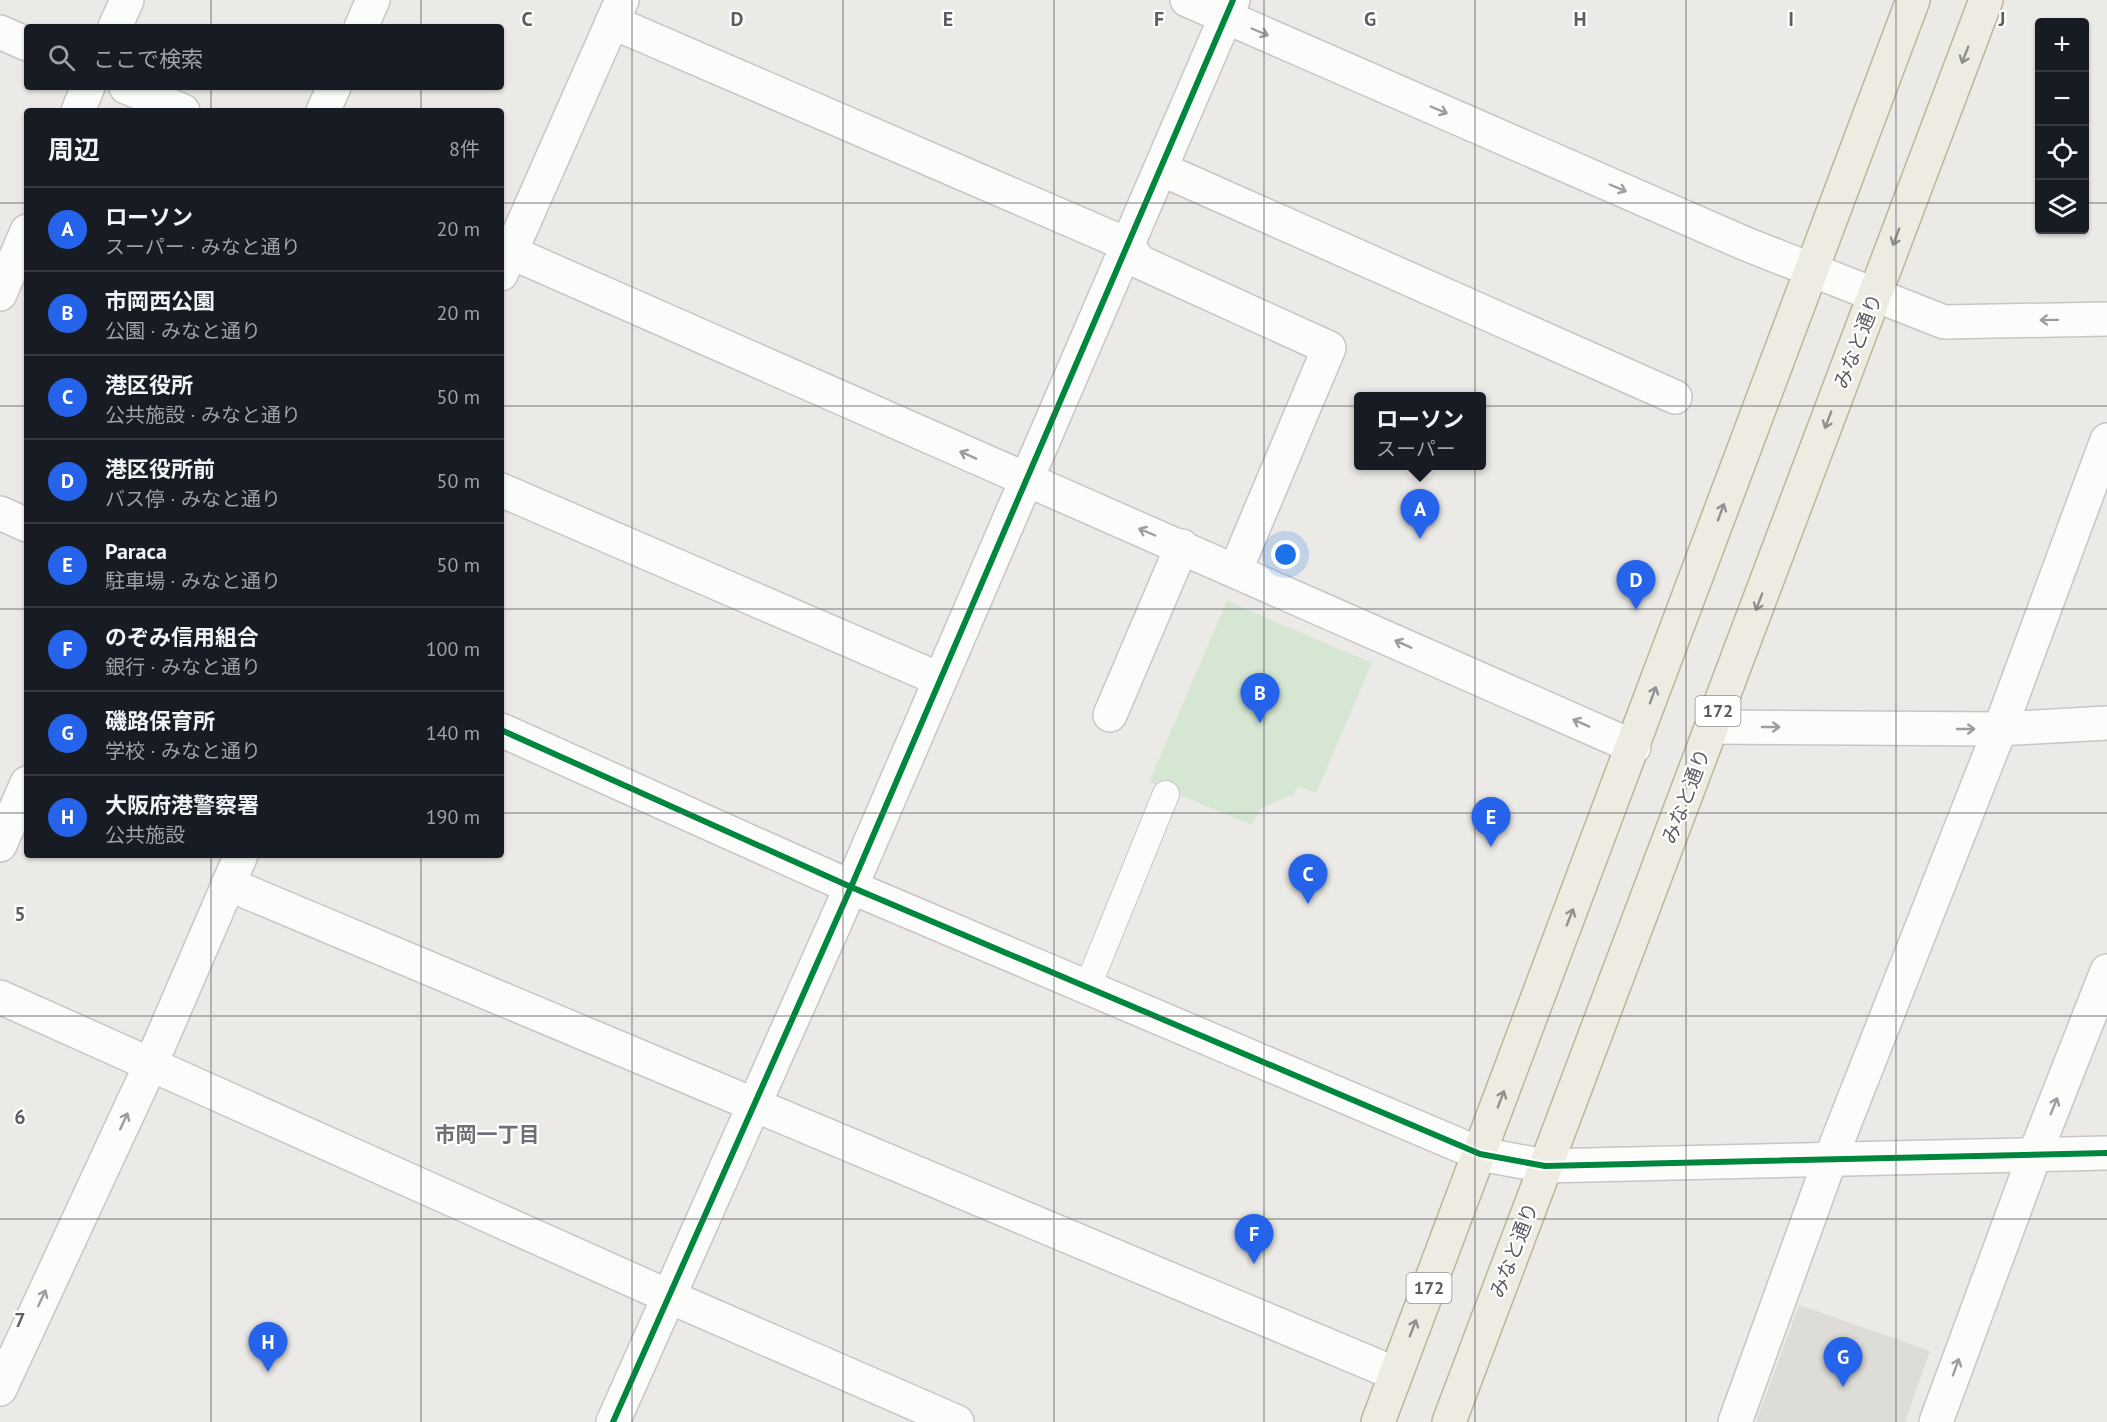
<!DOCTYPE html>
<html lang="ja">
<meta charset="utf-8">
<style>
body{margin:0;font-family:"PT Sans","Noto Sans JP",sans-serif;background:#242831;color:#f1f3f6}
.controls{position:absolute;right:18px;top:18px;display:grid;overflow:hidden;border-radius:6px;box-shadow:0 2px 4px #0004}
.controls button{width:54px;height:54px;display:grid;place-items:center;padding:0;border:0;border-bottom:2px solid #363941;background:#171b24;color:#f1f3f6;font:30px sans-serif}
.you{position:absolute;left:1286px;top:555px;width:21px;height:21px;margin:-15px;border:4px solid #fff;border-radius:50%;background:#1a73e8;box-shadow:0 0 0 9px #1a73e833}
.badge{display:grid;place-items:center;width:39px;height:39px;border-radius:50%;background:#2563eb;color:#fff;font-size:20px;font-weight:700}
.pin{position:absolute;translate:-50% -50px;filter:drop-shadow(0 2px 3px #0008)}
.pin::after{content:'';position:absolute;top:32px;width:21px;height:18px;background:inherit;clip-path:polygon(0 0,100% 0,50% 100%)}
.popup{position:absolute;left:1354px;top:392px;width:132px;height:78px;box-sizing:border-box;display:grid;place-content:center;border-radius:6px;background:#171b24;filter:drop-shadow(0 2px 4px #0005);font-size:20px;white-space:nowrap;color:#9ea1a6}
.popup b{font-size:22px;color:#f1f3f6}
.popup::after{content:'';position:absolute;left:50%;top:100%;margin-left:-12px;border:12px solid transparent;border-top-color:#171b24}
.list{margin:0;padding:0;list-style:none}
h2{display:flex;justify-content:space-between;align-items:center;height:78px;margin:0;padding:0 24px;font-size:26px}
h2 small{font-size:20px;font-weight:400;color:#9ea1a6}
.list li{display:grid;grid-template-columns:39px 1fr auto;gap:18px;align-items:center;box-sizing:border-box;height:84px;padding:0 24px;border-top:2px solid #363941}
.list b{display:block;font-size:22px;white-space:nowrap}
.list p{margin:0;font-size:20px;white-space:nowrap;color:#9ea1a6}
.list em{font-size:20px;font-style:normal;color:#9ea1a6}
.icon{flex:none;width:33px;height:33px;fill:none;stroke:currentColor;stroke-width:2;stroke-linecap:round;stroke-linejoin:round}
.map{position:relative;flex:none;width:2107px;height:1422px;overflow:hidden}
.search{position:absolute;background:#171b24;box-shadow:0 2px 4px #0004;left:24px;top:24px;width:480px;height:66px;display:flex;align-items:center;gap:15px;box-sizing:border-box;padding:0 21px;border-radius:6px;color:#9ea1a6;font-size:22px}
.panel{position:absolute;background:#171b24;box-shadow:0 2px 4px #0004;left:24px;top:108px;width:480px;height:750px;border-radius:6px}
.map>svg:first-child{display:block}
.education{fill:#dedcd6}
.green{fill:#d5e6d3}
.lines{fill:none;stroke-linecap:round;stroke-linejoin:round}
.lane-casing{stroke:#c7c6c6;stroke-width:28}
.street-casing{stroke:#c7c6c6;stroke-width:36}
.secondary-casing{stroke:#c7c7c8;stroke-width:36}
.highway-casing{stroke:#beb597;stroke-width:36}
.lane{stroke:#fcfcfb;stroke-width:26}
.street{stroke:#fcfcfb;stroke-width:33}
.secondary{stroke:#fcfcfb;stroke-width:33}
.highway{stroke:#eeece2;stroke-width:33}
.cycleway-casing{stroke:#fff;stroke-width:10}
.cycleway{stroke:#00873e;stroke-width:6}
.oneway{stroke:#9c9da0}
.oneway2{stroke:#8f908f}
.grid{fill:none;stroke:#5c5e63;stroke-width:1.5;stroke-opacity:0.55}
.labels{text-anchor:middle;stroke-width:4.5;stroke-linejoin:round;paint-order:stroke}
.shield{fill:#fff;stroke:#8d8e92;stroke-width:1.5}
.shield-label{font-size:18px;font-weight:bold;fill:#5c5e63}
.street-label{font-size:20px;fill:#5c5e63;stroke:#fff}
.neighbourhood-label{font-size:21px;font-weight:bold;fill:#6d7075;stroke:#fff}
.grid-label{font-size:20px;text-anchor:middle;font-weight:bold;fill:#5c5e63;stroke:#fff;stroke-width:4.5;stroke-linejoin:round;paint-order:stroke}
</style>
<div class="map">
<svg width="2107" height="1422" viewBox="0 0 2107 1422">
<rect width="100%" height="100%" fill="#ebeae6"/>
<polygon class="education" points="1799,1305 1930,1351 1905,1422 1756,1422"/>
<polygon class="green" points="1227,601 1372,663 1316,793 1297,786 1294,794 1260,809 1252,825 1149,782"/>
<g class="lines">
<g class="lane-casing">
<polyline id="lane" points="1087,988 1166,794"/>
</g>
<g class="street-casing">
<g id="street">
<polyline points="1187,0 1746,244 1944,322 2107,319"/>
<polyline points="612,22 1126,244 1140,262 1329,348 1236,569"/>
<polyline points="115,27 127,0"/>
<polyline points="361,27 373,0"/>
<polyline points="0,32 27,44"/>
<polyline points="126,87 183,111"/>
<polyline points="78,111 88,87"/>
<polyline points="323,111 334,87"/>
<polyline points="1161,169 1675,397"/>
<polyline points="501,248 1634,747"/>
<polyline points="501,274 622,0"/>
<polyline points="0,294 27,231"/>
<polyline points="501,490 939,679"/>
<polyline points="0,513 27,525"/>
<polyline points="1110,715 1182,546"/>
<polyline points="1712,727 2000,729 2107,723"/>
<polyline points="501,730 851,887 1480,1154 1545,1166 2107,1153"/>
<polyline points="0,845 27,783"/>
<polyline points="228,884 1396,1374"/>
<polyline points="0,1389 150,1066 241,855"/>
<polyline points="613,1422 851,887 1233,0"/>
<polyline points="1735,1422 1830,1160 2000,729 2107,440"/>
<polyline points="1936,1422 2035,1154 2107,971"/>
</g>
</g>
<g class="secondary-casing">
<polyline id="secondary" points="0,997 670,1297 957,1422"/>
</g>
<g class="highway-casing">
<g id="highway">
<polyline points="1378,1422 1913,0"/>
<polyline points="1449,1422 1986,0"/>
</g>
</g>
<use href="#lane" class="lane"/>
<use href="#street" class="street"/>
<use href="#secondary" class="secondary"/>
<use href="#highway" class="highway"/>
<g class="cycleway-casing">
<g id="cycleway">
<polyline points="501,730 851,887 1480,1154 1545,1166 2107,1153"/>
<polyline points="613,1422 851,887 1233,0"/>
</g>
</g>
<use href="#cycleway" class="cycleway"/>
</g>
<defs><path id="oneway-shaft" d="M-6 0H5M1.5-3L5.5 0L1.5 3" fill="none" stroke-width="1.6" stroke-linecap="round" stroke-linejoin="round" transform="scale(1.5)"/></defs>
<g class="oneway">
<use href="#oneway-shaft" transform="translate(1260 32) rotate(23)"/>
<use href="#oneway-shaft" transform="translate(1439 110) rotate(23)"/>
<use href="#oneway-shaft" transform="translate(1618 188) rotate(23)"/>
<use href="#oneway-shaft" transform="translate(2049 320) rotate(179)"/>
<use href="#oneway-shaft" transform="translate(968 455) rotate(-156)"/>
<use href="#oneway-shaft" transform="translate(1147 532) rotate(-157)"/>
<use href="#oneway-shaft" transform="translate(1403 644) rotate(-156)"/>
<use href="#oneway-shaft" transform="translate(1581 723) rotate(-156)"/>
<use href="#oneway-shaft" transform="translate(1771 727)"/>
<use href="#oneway-shaft" transform="translate(1966 729)"/>
<use href="#oneway-shaft" transform="translate(2054 1106) rotate(-68)"/>
<use href="#oneway-shaft" transform="translate(124 1121) rotate(-65)"/>
<use href="#oneway-shaft" transform="translate(42 1298) rotate(-65)"/>
<use href="#oneway-shaft" transform="translate(1956 1367) rotate(-70)"/>
</g>
<g class="oneway2">
<use href="#oneway-shaft" transform="translate(1965 55) rotate(111)"/>
<use href="#oneway-shaft" transform="translate(1896 237) rotate(111)"/>
<use href="#oneway-shaft" transform="translate(1828 420) rotate(111)"/>
<use href="#oneway-shaft" transform="translate(1721 512) rotate(-70)"/>
<use href="#oneway-shaft" transform="translate(1759 602) rotate(111)"/>
<use href="#oneway-shaft" transform="translate(1653 695) rotate(-70)"/>
<use href="#oneway-shaft" transform="translate(1570 917) rotate(-69)"/>
<use href="#oneway-shaft" transform="translate(1501 1099) rotate(-69)"/>
<use href="#oneway-shaft" transform="translate(1413 1328) rotate(-69)"/>
</g>
<path class="grid" d="M 211,0 L 211,27M 421,0 L 421,27M 632,0 L 632,1422M 843,0 L 843,1422M 1054,0 L 1054,1422M 1264,0 L 1264,1422M 1475,0 L 1475,1422M 1686,0 L 1686,1422M 1896,0 L 1896,1422M 211,87 L 211,111M 421,87 L 421,111M 0,203 L 27,203M 501,203 L 2040,203M 2084,203 L 2107,203M 0,406 L 27,406M 501,406 L 2107,406M 0,609 L 27,609M 501,609 L 2107,609M 0,813 L 27,813M 501,813 L 2107,813M 211,855 L 211,1422M 421,855 L 421,1422M 0,1016 L 2107,1016M 0,1219 L 2107,1219"/>
<g class="labels">
<g class="shield">
<rect x="1695.5" y="696" width="45" height="30" rx="4.5"/>
<rect x="1406.5" y="1273" width="45" height="30" rx="4.5"/>
</g>
<g class="shield-label">
<text x="1718" y="717">172</text>
<text x="1429" y="1294">172</text>
</g>
<g class="street-label">
<text transform="translate(1858 341) rotate(-69)" y="7">みなと通り</text>
<text transform="translate(1686 796) rotate(-69)" y="7">みなと通り</text>
<text transform="translate(1514 1250) rotate(-69)" y="7">みなと通り</text>
</g>
<g class="neighbourhood-label">
<text x="487" y="1142">市岡一丁目</text>
</g>
</g>
<g class="grid-label">
<text x="527" y="26">C</text>
<text x="737" y="26">D</text>
<text x="948" y="26">E</text>
<text x="1159" y="26">F</text>
<text x="1370" y="26">G</text>
<text x="1580" y="26">H</text>
<text x="1791" y="26">I</text>
<text x="2002" y="26">J</text>
<text x="20" y="921">5</text>
<text x="20" y="1124">6</text>
<text x="20" y="1327">7</text>
</g>
</svg>
<div class="controls">
<button>+</button>
<button>−</button>
<button><svg class="icon" aria-label="locate" viewBox="0 0 24 24"><circle cx="12" cy="12" r="6"/><path d="M12 2v4M12 18v4M2 12h4M18 12h4"/></svg></button>
<button><svg class="icon" aria-label="layers" viewBox="0 0 24 24"><path d="M12 4l9 5-9 5-9-5zM3 14l9 5 9-5"/></svg></button>
</div>
<div class="you"></div>
<div class="pin badge" style="left:1420px;top:539px">A</div>
<div class="popup"><b>ローソン</b>スーパー</div>
<div class="pin badge" style="left:1260px;top:723px">B</div>
<div class="pin badge" style="left:1308px;top:904px">C</div>
<div class="pin badge" style="left:1636px;top:610px">D</div>
<div class="pin badge" style="left:1491px;top:847px">E</div>
<div class="pin badge" style="left:1254px;top:1264px">F</div>
<div class="pin badge" style="left:1843px;top:1387px">G</div>
<div class="pin badge" style="left:268px;top:1372px">H</div>
<div class="search"><svg class="icon" aria-label="search" viewBox="0 0 24 24"><circle cx="10" cy="10" r="6"/><path d="M15 15l6 6"/></svg>ここで検索</div>
<section class="panel">
<h2>周辺<small>8件</small></h2>
<ul class="list">
<li><span class="badge">A</span><div><b>ローソン</b><p>スーパー · みなと通り</p></div><em>20 m</em></li>
<li><span class="badge">B</span><div><b>市岡西公園</b><p>公園 · みなと通り</p></div><em>20 m</em></li>
<li><span class="badge">C</span><div><b>港区役所</b><p>公共施設 · みなと通り</p></div><em>50 m</em></li>
<li><span class="badge">D</span><div><b>港区役所前</b><p>バス停 · みなと通り</p></div><em>50 m</em></li>
<li><span class="badge">E</span><div><b>Paraca</b><p>駐車場 · みなと通り</p></div><em>50 m</em></li>
<li><span class="badge">F</span><div><b>のぞみ信用組合</b><p>銀行 · みなと通り</p></div><em>100 m</em></li>
<li><span class="badge">G</span><div><b>磯路保育所</b><p>学校 · みなと通り</p></div><em>140 m</em></li>
<li><span class="badge">H</span><div><b>大阪府港警察署</b><p>公共施設</p></div><em>190 m</em></li>
</ul>
</section>
</div>
